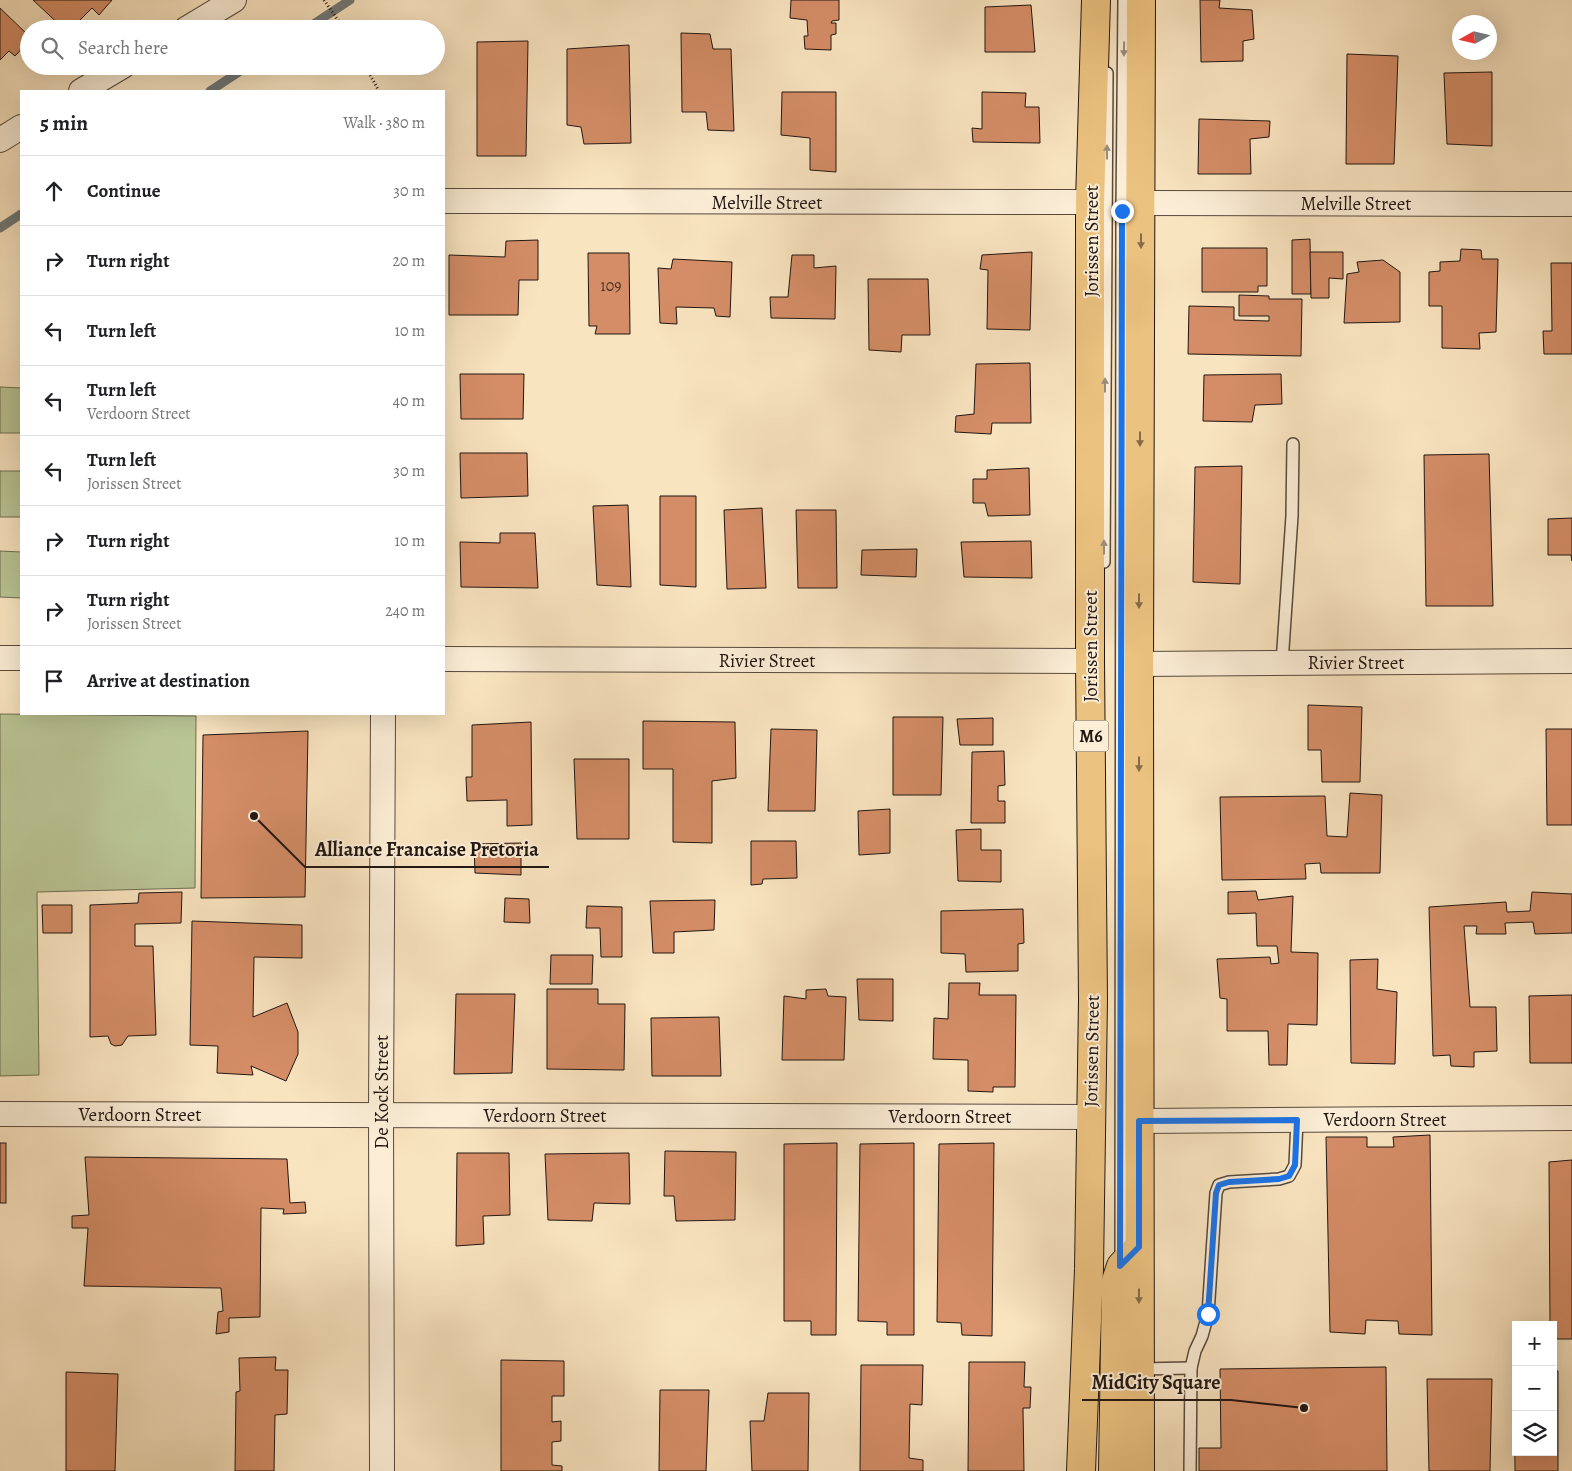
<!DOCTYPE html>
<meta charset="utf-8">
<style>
body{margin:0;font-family:Alegreya,serif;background:#f6f6f6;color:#202124}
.controls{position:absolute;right:15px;bottom:15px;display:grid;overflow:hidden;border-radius:0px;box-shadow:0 5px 20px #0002}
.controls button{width:45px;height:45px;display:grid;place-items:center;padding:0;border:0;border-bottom:1px solid #e0e0e0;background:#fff;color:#202124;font:25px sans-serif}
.compass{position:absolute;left:1452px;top:15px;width:45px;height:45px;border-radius:50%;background:#fff;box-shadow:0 5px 20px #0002;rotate:262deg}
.stop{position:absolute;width:15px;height:15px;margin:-11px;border:4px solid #1a73e8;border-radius:50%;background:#fff}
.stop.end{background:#1a73e8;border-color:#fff;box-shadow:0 1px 5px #0008}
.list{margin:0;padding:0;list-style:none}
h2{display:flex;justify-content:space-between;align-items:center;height:65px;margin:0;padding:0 20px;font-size:21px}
h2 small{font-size:16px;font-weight:400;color:#757577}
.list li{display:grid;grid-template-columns:32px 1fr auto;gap:15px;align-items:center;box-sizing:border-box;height:70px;padding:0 20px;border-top:1px solid #e0e0e0}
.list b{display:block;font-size:19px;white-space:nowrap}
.list p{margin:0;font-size:16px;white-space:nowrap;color:#757577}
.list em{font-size:16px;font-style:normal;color:#757577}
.icon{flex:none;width:28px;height:28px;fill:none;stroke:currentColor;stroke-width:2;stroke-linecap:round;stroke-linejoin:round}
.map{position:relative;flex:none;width:1572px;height:1471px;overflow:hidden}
.search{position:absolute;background:#fff;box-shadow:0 5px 20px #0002;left:20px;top:20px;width:425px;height:55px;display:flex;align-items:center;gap:12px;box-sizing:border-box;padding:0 18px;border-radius:28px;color:#757577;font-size:19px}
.panel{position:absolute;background:#fff;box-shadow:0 5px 20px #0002;left:20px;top:90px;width:425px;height:625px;border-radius:0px}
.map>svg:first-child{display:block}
.green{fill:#bac595;stroke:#6e6e53}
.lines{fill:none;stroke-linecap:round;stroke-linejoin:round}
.stream{stroke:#707979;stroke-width:9}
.building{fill:#d48d67;stroke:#211611}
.service-casing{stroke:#574a3d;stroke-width:14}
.minor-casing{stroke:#574a3d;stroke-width:26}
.primary-casing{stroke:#211611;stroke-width:30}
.path{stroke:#211611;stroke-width:3;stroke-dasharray:1 2.5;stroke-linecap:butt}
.service{stroke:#fbedd6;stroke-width:11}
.minor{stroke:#fbedd6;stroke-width:24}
.primary{stroke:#ecc280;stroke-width:28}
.oneway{fill:#998c7d}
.oneway2{fill:#866c48}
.route{stroke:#1a73e8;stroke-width:6}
.labels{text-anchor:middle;stroke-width:4;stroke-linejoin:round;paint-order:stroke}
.number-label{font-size:16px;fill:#4e3426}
.shield{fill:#fbedd6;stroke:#62564c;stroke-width:1}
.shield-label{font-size:18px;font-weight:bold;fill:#211611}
.street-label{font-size:19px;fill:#211611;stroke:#fbedd6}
.leader{fill:none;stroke:#211611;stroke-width:2}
.callout-dot{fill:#211611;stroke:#fbedd6;stroke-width:2}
.callout-label{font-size:20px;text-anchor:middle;font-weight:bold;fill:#211611;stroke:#fbedd6;stroke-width:4;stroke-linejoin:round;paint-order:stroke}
</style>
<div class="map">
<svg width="1572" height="1471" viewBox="0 0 1572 1471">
<rect width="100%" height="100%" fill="#f9e4c0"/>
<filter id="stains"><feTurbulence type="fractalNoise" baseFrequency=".004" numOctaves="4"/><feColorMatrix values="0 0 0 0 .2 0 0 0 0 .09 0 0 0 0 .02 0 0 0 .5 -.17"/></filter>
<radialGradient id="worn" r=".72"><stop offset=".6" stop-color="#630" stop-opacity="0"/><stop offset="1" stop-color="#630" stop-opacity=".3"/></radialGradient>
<g class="green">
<polygon points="0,387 21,388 21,433 0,433"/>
<rect x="0" y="471" width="21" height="46"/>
<polygon points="0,551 21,552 21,598 0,597"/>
<polygon points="0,714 196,716 195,888 37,892 39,1075 0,1076"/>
</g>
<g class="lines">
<g class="stream">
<polyline points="306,29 350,0"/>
<polyline points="210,91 248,66"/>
<polyline points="0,228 21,214"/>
</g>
</g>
<g class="building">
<polygon points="33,0 112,0 99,15 92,8 71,29 64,29"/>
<polygon points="791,0 839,0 839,20 832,21 831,23 836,23 836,34 831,35 831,50 805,49 804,36 808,36 807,20 790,18"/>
<polygon points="1200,0 1220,0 1219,8 1252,10 1254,39 1243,41 1243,61 1201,62"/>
<polygon points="1031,5 1035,52 985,52 985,7"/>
<polygon points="0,8 29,36 29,41 15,56 9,51 0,60"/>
<polygon points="681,33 710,34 713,49 731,49 734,131 708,130 706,112 682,112"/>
<polygon points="528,41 526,156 477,156 477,42"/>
<polygon points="629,45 631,143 584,144 581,127 567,125 567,49"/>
<polygon points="1347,54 1398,56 1394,164 1346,164"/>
<polygon points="1492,72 1492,146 1447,144 1444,73"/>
<polygon points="782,92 836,92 836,172 810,170 810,138 781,135"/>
<polygon points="982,92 1026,93 1025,107 1039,107 1040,143 973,142 972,128 982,129"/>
<polygon points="1199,119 1270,121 1269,137 1250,139 1251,174 1198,174"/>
<polygon points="1310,239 1311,294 1292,294 1292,240"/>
<polygon points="538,240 538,280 519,280 518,315 449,315 449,255 505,257 506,241"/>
<polygon points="1202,248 1267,248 1267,286 1258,286 1258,292 1202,292"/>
<polygon points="1461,249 1481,250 1482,259 1498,259 1496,332 1479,333 1480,349 1442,348 1442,306 1429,306 1429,272 1440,271 1440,262 1460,261"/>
<polygon points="1032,252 1030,330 987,329 988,270 980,269 982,255"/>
<polygon points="1310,252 1343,252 1343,279 1329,278 1329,298 1311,298"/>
<polygon points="588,253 629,253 630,334 595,334 597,326 589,326"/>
<polygon points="792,255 814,255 814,268 836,266 835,319 771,318 770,297 788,297"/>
<polygon points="673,259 732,262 730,317 716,316 714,308 676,307 677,324 660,323 658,268 671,269"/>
<polygon points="1383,260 1400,272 1400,322 1344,323 1347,274 1359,272 1357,262"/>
<polygon points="1551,263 1572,263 1572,354 1544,354 1543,331 1552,331"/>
<polygon points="868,279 928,279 930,335 902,335 901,352 869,350"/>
<polygon points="1239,295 1269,296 1269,299 1302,299 1301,356 1188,354 1189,306 1234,307 1234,320 1269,321 1269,316 1239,316"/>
<polygon points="1030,363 1031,423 992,423 991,434 955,432 956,416 974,414 976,364"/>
<polygon points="460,374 524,374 523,419 461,419"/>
<polygon points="1281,374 1282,404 1255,405 1252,422 1203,421 1204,375"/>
<polygon points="460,453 527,453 528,496 461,498"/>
<polygon points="1489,454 1493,606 1426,606 1424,455"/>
<polygon points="1242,466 1240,584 1193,582 1195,467"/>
<polygon points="1029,468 1030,515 988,516 985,503 973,503 973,479 987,479 987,470"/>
<polygon points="660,496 696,496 696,587 660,585"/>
<polygon points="628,505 631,587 597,585 593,506"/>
<polygon points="762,508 766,588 727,589 724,510"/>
<polygon points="796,510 836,510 837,588 798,588"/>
<polygon points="1572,518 1572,561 1571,555 1548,555 1548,519"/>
<polygon points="500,533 535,533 538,588 461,587 460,542 500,543"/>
<polygon points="1031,541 1032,578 964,577 961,542"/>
<polygon points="917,549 916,577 861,575 862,550"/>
<polygon points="1308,705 1362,707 1360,782 1322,782 1321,750 1308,750"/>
<polygon points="893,717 943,717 941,795 893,795"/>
<polygon points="993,718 993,745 960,745 957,719"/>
<polygon points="643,721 735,722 736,778 712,781 712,843 673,842 673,769 643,769"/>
<polygon points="531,722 532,825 507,826 507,800 467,801 466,777 472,777 472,725"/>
<polygon points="771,729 817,730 815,811 768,811"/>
<polygon points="1546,729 1572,729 1572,825 1547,825"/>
<polygon points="308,731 305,897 201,898 203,735"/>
<polygon points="1004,751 1005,785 998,786 998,801 1005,801 1005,823 971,823 972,752"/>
<polygon points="574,759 629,759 629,839 577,839"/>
<polygon points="1350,793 1382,795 1380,873 1321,873 1320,863 1305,864 1306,879 1222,880 1220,797 1325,796 1327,836 1347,837"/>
<polygon points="890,809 890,853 859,855 858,811"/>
<polygon points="981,829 981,850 1001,850 1001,882 958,881 956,830"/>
<polygon points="751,841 796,841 797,878 763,879 762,884 751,885"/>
<polygon points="521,843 521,875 475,873 474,844"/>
<polygon points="1256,891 1258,900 1293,896 1291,952 1318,953 1317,1025 1288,1024 1287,1065 1269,1065 1268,1031 1227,1031 1227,999 1220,998 1217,959 1270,957 1271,964 1279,963 1277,946 1257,946 1256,913 1228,914 1228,892"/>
<polygon points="182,892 181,923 135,924 135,946 153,946 156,1035 128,1036 122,1045 115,1046 111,1044 108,1036 90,1037 90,905 138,903 139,893"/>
<polygon points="1532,892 1572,894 1572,933 1535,934 1533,922 1505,923 1506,934 1476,934 1477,926 1464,926 1470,1007 1496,1007 1497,1051 1474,1052 1474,1067 1451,1066 1450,1055 1433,1056 1429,907 1506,902 1507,912 1530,911"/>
<polygon points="505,898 529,899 530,923 504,922"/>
<polygon points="715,900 714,930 674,932 674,953 653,953 650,901"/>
<polygon points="42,905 72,905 72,933 43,933"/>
<polygon points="587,906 622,907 622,957 601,957 600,928 586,928"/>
<polygon points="1023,909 1024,943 1018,944 1018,971 966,972 965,954 941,953 941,911"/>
<polygon points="192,921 302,925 302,958 254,957 253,1017 287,1003 298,1032 298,1054 286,1081 251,1066 253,1075 217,1073 218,1046 190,1045"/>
<polygon points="551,955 593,955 592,984 550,984"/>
<polygon points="1378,959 1377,989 1397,992 1395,1064 1351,1063 1350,960"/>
<polygon points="857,979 893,979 893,1021 859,1020"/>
<polygon points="949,983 980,983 979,995 1016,995 1015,1087 993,1087 993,1092 968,1091 968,1060 933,1059 934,1018 948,1019"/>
<polygon points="547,989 598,989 598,1004 625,1004 624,1070 547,1069"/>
<polygon points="826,989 828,996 846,997 844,1060 782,1060 784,996 806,999 806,990"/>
<polygon points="456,994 515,994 512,1073 454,1074"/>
<polygon points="1572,995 1572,1063 1530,1063 1529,996"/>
<polygon points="719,1017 721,1076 652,1076 651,1018"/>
<polygon points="1430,1135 1432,1335 1399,1334 1398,1321 1366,1320 1365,1334 1330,1332 1326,1137 1367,1137 1367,1147 1394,1147 1393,1137"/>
<rect x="0" y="1143" width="6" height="60"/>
<polygon points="837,1143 836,1335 811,1335 811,1321 784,1321 784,1144"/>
<polygon points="914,1143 914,1335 887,1335 887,1322 858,1321 860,1144"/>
<polygon points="994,1143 992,1336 962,1335 961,1323 937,1322 939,1144"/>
<polygon points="665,1151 736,1152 735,1220 676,1221 674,1196 664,1196"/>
<polygon points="457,1153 509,1153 510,1215 483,1216 484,1244 456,1246"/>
<polygon points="629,1153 630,1204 594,1203 592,1221 548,1220 545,1154"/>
<polygon points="85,1157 287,1159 290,1203 305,1202 306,1213 283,1214 284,1209 261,1208 260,1317 229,1318 229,1332 216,1334 218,1312 223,1311 221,1288 84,1286 88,1228 72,1228 72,1216 89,1215"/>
<polygon points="1572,1160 1572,1339 1553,1339 1553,1325 1550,1325 1549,1162"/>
<polygon points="276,1357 275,1370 288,1370 287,1414 275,1415 274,1471 235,1471 236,1392 240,1391 239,1358"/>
<polygon points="501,1360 564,1361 564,1396 552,1396 552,1422 561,1421 561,1441 552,1442 552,1465 562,1466 562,1471 501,1471"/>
<polygon points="969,1362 1025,1362 1024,1387 1031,1387 1030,1408 1023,1408 1024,1471 968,1471"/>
<polygon points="861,1365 923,1365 922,1405 910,1404 909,1458 923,1460 923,1471 860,1471"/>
<polygon points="1386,1367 1387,1471 1199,1471 1199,1448 1221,1448 1220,1369"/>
<polygon points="1514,1370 1516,1370 1516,1452 1553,1452 1553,1371 1558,1371 1558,1471 1515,1471"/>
<polygon points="66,1372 118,1374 115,1471 66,1471"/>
<polygon points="1427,1379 1492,1379 1490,1471 1429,1471"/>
<polygon points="660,1390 709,1390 706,1471 659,1471"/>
<polygon points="768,1393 809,1393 808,1471 752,1471 750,1421 764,1421"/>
</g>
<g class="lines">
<g class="service-casing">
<g id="service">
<polyline points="1104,562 1107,73"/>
<polyline points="1282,663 1292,516 1293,444"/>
<polyline points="1121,1261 1122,211 1124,0"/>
<polyline points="1139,1369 1191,1368"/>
<polyline points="1190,1471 1191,1368 1195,1351 1202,1336 1208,1314 1216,1193 1219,1185 1229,1182 1279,1179 1289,1176 1295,1165 1297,1120"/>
</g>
</g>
<g class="minor-casing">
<g id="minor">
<polyline points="186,29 234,0"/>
<polyline points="81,91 123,66"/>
<polyline points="0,140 21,127"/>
<polyline points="444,201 1090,202"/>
<polyline points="1141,203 1572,204"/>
<polyline points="0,658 21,658"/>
<polyline points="444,659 1090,661"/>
<polyline points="1139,664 1572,661"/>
<polyline points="0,1114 1090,1117"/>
<polyline points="1139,1121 1572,1118"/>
<polyline points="382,1471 381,1114 383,714"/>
</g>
</g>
<g class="primary-casing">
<g id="primary">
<polyline points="1081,1471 1089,1269 1093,1000 1090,661 1090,202 1096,0"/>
<polyline points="1113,1471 1116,1281 1121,1266 1139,1247"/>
<polyline points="1140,1471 1139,664 1141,0"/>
</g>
</g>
<g class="path">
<polyline points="324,0 344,29"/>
<polyline points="365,66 379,91"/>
</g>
<use href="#service" class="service"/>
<use href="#minor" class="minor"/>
<use href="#primary" class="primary"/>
</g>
<defs><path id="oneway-solid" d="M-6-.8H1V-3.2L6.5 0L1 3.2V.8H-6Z" transform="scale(1.25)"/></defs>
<g class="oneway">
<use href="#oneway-solid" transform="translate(1124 49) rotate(91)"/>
<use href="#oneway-solid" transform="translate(1107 152) rotate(-90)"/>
<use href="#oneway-solid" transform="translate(1105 385) rotate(-90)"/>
<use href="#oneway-solid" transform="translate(1104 547) rotate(-90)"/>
</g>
<g class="oneway2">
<use href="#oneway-solid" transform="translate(1141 241) rotate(90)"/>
<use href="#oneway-solid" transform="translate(1140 439) rotate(90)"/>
<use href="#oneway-solid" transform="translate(1139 601) rotate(90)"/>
<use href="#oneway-solid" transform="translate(1139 764) rotate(90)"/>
<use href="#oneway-solid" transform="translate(1139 1296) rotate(90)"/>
</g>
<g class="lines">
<polyline class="route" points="1122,211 1120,1266 1139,1247 1139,1121 1297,1120 1295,1165 1289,1176 1279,1179 1229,1182 1219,1185 1216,1193 1208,1314"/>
</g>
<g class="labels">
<g class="number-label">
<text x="611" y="291">109</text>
</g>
<rect class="shield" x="1073.5" y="720.5" width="35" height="31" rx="4"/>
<g class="shield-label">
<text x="1091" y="742">M6</text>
</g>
<g class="street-label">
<text x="767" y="209">Melville Street</text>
<text x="1356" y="210">Melville Street</text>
<text transform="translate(1091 241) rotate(-90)" y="7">Jorissen Street</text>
<text transform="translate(1090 646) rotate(-90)" y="7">Jorissen Street</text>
<text x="767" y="667">Rivier Street</text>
<text x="1356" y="669">Rivier Street</text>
<text transform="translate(1091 1051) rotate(-89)" y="7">Jorissen Street</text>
<text transform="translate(381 1092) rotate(-90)" y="7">De Kock Street</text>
<text x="140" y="1121">Verdoorn Street</text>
<text x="545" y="1122">Verdoorn Street</text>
<text x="950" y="1123">Verdoorn Street</text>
<text x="1385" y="1126">Verdoorn Street</text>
</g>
</g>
<path class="leader" d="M254 816L305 867H549M1304 1408L1231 1400H1082"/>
<g class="callout-dot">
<circle cx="254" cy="816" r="5"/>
<circle cx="1304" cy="1408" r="5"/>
</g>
<g class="callout-label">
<text x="427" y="856">Alliance Francaise Pretoria</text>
<text x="1156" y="1389">MidCity Square</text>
</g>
<rect width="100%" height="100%" filter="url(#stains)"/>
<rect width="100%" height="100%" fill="url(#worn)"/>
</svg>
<div class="controls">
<button>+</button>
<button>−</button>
<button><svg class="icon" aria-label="layers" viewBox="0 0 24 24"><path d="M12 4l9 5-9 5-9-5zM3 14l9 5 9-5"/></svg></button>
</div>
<svg class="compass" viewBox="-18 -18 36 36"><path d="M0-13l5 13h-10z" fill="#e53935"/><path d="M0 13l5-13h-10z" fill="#757577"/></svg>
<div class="stop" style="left:1208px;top:1314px"></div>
<div class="stop end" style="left:1122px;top:211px"></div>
<div class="search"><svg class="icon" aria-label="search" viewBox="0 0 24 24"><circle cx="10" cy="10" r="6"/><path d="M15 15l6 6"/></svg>Search here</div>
<section class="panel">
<h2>5 min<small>Walk · 380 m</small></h2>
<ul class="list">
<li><svg class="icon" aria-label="ahead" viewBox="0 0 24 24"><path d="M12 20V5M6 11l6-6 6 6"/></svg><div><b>Continue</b></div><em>30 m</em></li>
<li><svg class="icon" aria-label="right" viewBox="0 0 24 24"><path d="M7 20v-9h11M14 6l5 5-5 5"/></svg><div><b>Turn right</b></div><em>20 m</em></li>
<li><svg class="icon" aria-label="left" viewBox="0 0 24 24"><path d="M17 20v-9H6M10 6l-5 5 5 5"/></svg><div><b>Turn left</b></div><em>10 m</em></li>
<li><svg class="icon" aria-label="left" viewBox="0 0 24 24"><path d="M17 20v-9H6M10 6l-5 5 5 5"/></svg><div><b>Turn left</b><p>Verdoorn Street</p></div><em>40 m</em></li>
<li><svg class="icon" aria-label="left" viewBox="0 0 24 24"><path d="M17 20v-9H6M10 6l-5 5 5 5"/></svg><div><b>Turn left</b><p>Jorissen Street</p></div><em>30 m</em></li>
<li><svg class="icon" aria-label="right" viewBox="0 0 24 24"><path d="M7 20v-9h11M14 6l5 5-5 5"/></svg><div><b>Turn right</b></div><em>10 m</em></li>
<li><svg class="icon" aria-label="right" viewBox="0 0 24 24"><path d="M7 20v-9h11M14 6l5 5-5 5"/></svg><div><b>Turn right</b><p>Jorissen Street</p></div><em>240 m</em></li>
<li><svg class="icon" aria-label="arrive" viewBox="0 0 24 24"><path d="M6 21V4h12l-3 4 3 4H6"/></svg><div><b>Arrive at destination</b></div></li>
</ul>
</section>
</div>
